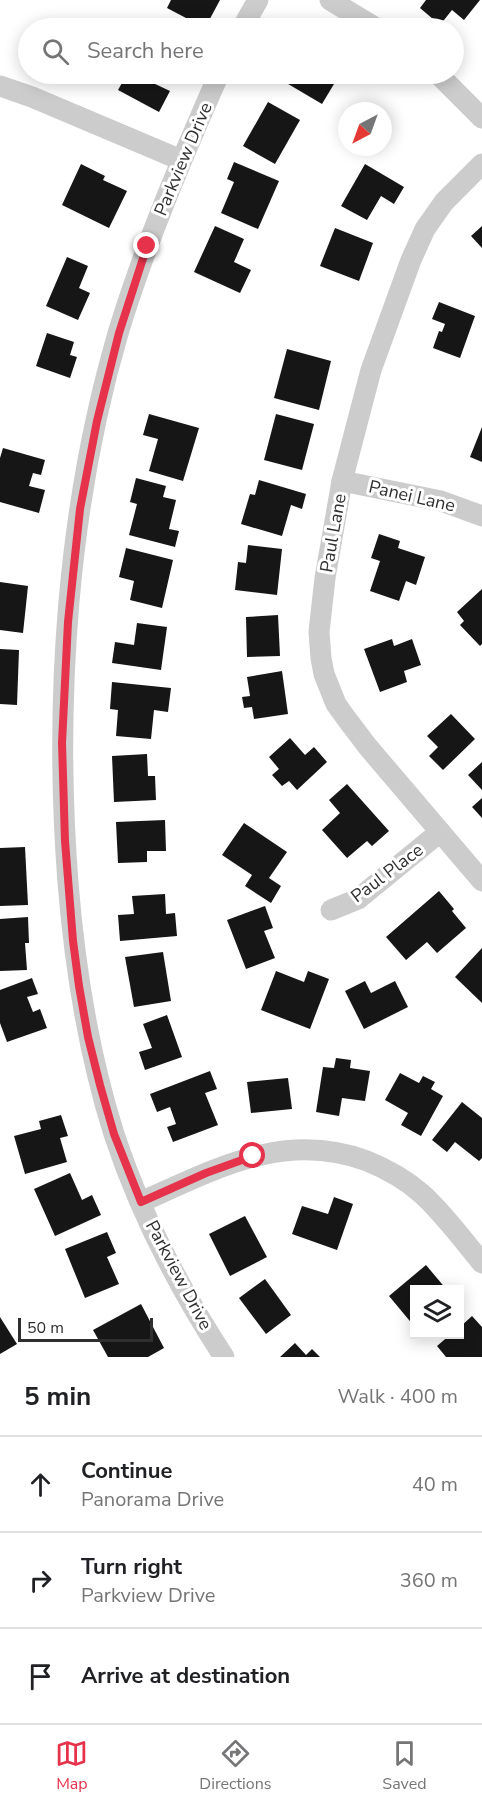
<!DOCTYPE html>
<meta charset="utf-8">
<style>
body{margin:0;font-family:"Nunito Sans",sans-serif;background:#f2f2f2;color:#202124}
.controls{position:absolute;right:18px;bottom:18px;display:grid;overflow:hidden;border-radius:0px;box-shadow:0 3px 15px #0003}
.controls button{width:54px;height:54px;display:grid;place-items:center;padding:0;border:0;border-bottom:2px solid #e0e0e0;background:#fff;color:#202124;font:30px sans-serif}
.compass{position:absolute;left:338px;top:102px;width:54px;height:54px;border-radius:50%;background:#fff;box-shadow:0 3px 15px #0003;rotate:221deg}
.scale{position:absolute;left:18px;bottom:15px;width:135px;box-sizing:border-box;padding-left:6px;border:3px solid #2f2f2f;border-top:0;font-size:16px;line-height:21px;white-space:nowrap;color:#2f2f2f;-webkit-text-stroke:4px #fff;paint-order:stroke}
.stop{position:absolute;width:18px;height:18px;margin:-14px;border:4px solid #e6324b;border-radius:50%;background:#fff}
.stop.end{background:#e6324b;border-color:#fff;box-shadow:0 2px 6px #0008}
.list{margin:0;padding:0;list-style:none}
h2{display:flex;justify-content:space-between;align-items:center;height:78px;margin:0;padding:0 24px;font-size:26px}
h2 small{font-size:20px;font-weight:400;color:#757577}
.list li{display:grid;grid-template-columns:39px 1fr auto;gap:18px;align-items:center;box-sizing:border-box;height:96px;padding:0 24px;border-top:2px solid #e0e0e0}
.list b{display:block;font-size:22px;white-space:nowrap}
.list p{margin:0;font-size:20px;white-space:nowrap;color:#757577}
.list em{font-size:20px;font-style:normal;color:#757577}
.icon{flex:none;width:33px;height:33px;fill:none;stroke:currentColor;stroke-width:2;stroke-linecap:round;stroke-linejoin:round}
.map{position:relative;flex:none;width:482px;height:1357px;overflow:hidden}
.search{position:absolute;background:#fff;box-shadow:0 3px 15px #0003;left:18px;right:18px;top:18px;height:66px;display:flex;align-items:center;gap:15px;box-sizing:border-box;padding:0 21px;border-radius:33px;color:#757577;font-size:22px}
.sheet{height:366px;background:#fff}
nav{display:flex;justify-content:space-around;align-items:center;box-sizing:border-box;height:84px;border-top:2px solid #e0e0e0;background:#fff;font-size:16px;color:#757577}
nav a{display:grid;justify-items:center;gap:3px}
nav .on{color:#e6324b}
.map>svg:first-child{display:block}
.building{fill:#161616}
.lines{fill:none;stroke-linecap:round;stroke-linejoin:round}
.minor{stroke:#ccc;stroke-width:21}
.route{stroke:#e6324b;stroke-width:8}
.labels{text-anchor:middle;stroke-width:6;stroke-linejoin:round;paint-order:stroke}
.street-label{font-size:18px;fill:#2f2f2f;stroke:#fff}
</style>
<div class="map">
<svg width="482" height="1357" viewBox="0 0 482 1357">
<rect width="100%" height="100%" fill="#fff"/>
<g class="building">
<polygon points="171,0 220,0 205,28 167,8"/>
<polygon points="426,0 480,0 464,20 452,10 440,25 420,8"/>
<polygon points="66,18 88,28 61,28"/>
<polygon points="72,74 99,74 94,84"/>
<polygon points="127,74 158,74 153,83 170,91 159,112 118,90"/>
<polygon points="280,74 340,74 322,104 278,78"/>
<polygon points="268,102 300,120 275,164 243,146"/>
<polygon points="234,162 279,181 258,229 221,213 234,182 227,179"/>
<polygon points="81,164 105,176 103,180 127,191 109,228 62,205"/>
<polygon points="365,164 404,187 394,204 381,196 367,220 341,206"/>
<polygon points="215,226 244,239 234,262 251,270 240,293 194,272"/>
<polygon points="482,226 482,248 471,236"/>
<polygon points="335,228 373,243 359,281 320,266"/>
<polygon points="67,257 88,266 79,288 90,293 78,320 46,306"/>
<polygon points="439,302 475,316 460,358 433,348 439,331 442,332 445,324 432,319"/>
<polygon points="47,333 74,342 70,355 77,357 70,378 36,366"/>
<polygon points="287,349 331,361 319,410 274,398"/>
<polygon points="149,414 199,428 183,481 149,471 158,439 143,435"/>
<polygon points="276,414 314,424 302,470 264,460"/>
<polygon points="482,427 482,462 470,457"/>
<polygon points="3,448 45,460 41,475 33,473 29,486 45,490 39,513 0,502 0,458"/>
<polygon points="136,478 166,486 163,497 176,500 169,529 179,531 175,547 129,535 137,504 130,502"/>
<polygon points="259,480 306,494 302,509 291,505 282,536 241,524 250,494 255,495"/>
<polygon points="379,534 400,541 398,548 425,557 416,585 406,581 399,601 370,591 380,561 371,558"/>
<polygon points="248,545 282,549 277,595 235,590 238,562 246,563"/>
<polygon points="126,548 173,560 162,608 130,600 134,581 119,577"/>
<polygon points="0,582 28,586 23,633 0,630"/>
<polygon points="482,589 482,644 480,646 460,625 464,621 457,612"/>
<polygon points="278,615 280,656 247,657 246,617"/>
<polygon points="137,623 167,627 161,670 112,663 115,642 134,645"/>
<polygon points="392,639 394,646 412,639 421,665 404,671 407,682 380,692 364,649"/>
<polygon points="0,649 19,650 17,705 0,704"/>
<polygon points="282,671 288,714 254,719 252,707 244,708 242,697 250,696 247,677"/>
<polygon points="112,682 171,688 168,712 154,710 151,739 116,736 118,710 110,709"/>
<polygon points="451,714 475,739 443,770 429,756 438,747 427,736"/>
<polygon points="290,738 305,755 314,747 327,762 297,790 289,781 282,786 272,775 279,769 269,757"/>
<polygon points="147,754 148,776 155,776 156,800 114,802 112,756"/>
<polygon points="482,762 482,790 468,775"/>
<polygon points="347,784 389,831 372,846 367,841 347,858 322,830 340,813 329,800"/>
<polygon points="482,798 482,818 472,807"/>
<polygon points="165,820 166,851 147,851 147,862 118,863 116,822"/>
<polygon points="244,823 287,852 269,878 281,886 271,903 245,886 252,875 222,855"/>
<polygon points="25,847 28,905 0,906 0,848"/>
<polygon points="439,891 454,909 452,911 466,928 437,953 427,942 406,960 386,937"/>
<polygon points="165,894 166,914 175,913 177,936 120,941 118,915 134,914 132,896"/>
<polygon points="265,906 273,928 264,931 275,958 246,969 227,920"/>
<polygon points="28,917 29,943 25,943 27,970 0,971 0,919"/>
<polygon points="482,948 482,1003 455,977"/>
<polygon points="163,952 171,1001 134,1007 125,957"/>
<polygon points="276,971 304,982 308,971 329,979 310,1029 261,1010"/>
<polygon points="32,978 38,994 27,997 33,1012 40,1009 47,1028 7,1042 0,1023 0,990"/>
<polygon points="365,981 371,993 395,981 408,1007 364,1029 345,991"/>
<polygon points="167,1015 182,1057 145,1070 139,1052 152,1048 143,1024"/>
<polygon points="336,1058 351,1060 350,1068 370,1071 365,1101 342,1098 339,1116 316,1112 323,1067 334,1068"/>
<polygon points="210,1071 217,1089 205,1093 218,1125 173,1142 167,1127 176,1124 170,1107 157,1112 150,1094"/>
<polygon points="400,1073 419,1083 423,1076 435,1082 431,1089 443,1096 421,1136 401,1125 408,1113 385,1100"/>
<polygon points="288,1078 292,1109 251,1113 247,1082"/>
<polygon points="462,1102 482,1118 482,1158 479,1161 455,1142 447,1152 432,1140"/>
<polygon points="61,1115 68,1136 60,1138 67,1162 25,1174 14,1136 41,1129 39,1121"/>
<polygon points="70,1173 82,1200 92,1195 101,1215 55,1236 34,1189"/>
<polygon points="334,1197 353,1204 337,1250 292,1234 302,1206 328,1214"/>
<polygon points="245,1216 267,1257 230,1276 209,1234"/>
<polygon points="107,1232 116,1253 107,1257 119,1284 85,1298 65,1249"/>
<polygon points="426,1265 447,1290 414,1290 414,1326 389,1296"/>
<polygon points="265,1279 291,1315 266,1334 239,1298"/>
<polygon points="141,1304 164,1348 148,1357 108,1357 93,1330"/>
<polygon points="472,1316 482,1327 482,1357 446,1357 437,1346 451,1334 460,1334 460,1327"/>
<polygon points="0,1317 17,1344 0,1354"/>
<polygon points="295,1343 306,1355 312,1349 320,1357 280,1357"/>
</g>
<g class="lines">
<g class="minor">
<polyline points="330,0 376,28"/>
<polyline points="242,28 258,0"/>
<path d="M 219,74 C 182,158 146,242 119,330 C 67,506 54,701 68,883 C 75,969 88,1052 114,1134 C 140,1213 179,1288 224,1357"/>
<polyline points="438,74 482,118"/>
<polyline points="0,86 32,97 181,160"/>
<polyline points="482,164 444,202 425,229 411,260 371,370 342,481 325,578 319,632 321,658 324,674 336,704 346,718 368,747 482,881"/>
<polyline points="342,481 441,501 482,516"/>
<polyline points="331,910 358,899 440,832"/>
<path d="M 141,1202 C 215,1169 285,1130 367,1161 C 387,1169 406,1180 422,1194 C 444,1214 463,1240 482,1263"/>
</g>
</g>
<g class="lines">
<polyline class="route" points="147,246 119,333 97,421 80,509 68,622 62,743 65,841 73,941 79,986 88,1037 100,1085 114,1134 141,1202 206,1173 253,1156"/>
</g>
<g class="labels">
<g class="street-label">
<text transform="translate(183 159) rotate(-67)" y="6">Parkview Drive</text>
<text transform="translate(412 496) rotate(13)" y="6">Panei Lane</text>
<text transform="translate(333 533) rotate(-80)" y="6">Paul Lane</text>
<text transform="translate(387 873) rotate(-37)" y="6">Paul Place</text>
<text transform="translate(179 1275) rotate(62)" y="6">Parkview Drive</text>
</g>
</g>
</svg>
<div class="controls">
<button><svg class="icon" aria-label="layers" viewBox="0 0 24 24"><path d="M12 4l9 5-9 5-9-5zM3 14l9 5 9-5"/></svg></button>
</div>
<svg class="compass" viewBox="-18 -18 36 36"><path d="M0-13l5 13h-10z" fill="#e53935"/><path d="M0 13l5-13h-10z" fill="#757577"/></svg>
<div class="scale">50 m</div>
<div class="stop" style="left:253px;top:1156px"></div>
<div class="stop end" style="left:147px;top:246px"></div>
<div class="search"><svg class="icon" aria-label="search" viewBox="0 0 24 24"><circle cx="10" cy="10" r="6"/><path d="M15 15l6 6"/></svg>Search here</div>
</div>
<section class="sheet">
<h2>5 min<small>Walk · 400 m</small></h2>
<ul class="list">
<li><svg class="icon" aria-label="ahead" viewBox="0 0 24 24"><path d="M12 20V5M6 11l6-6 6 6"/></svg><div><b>Continue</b><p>Panorama Drive</p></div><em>40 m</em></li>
<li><svg class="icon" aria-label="right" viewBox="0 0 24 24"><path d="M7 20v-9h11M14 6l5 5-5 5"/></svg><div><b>Turn right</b><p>Parkview Drive</p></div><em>360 m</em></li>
<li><svg class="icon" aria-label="arrive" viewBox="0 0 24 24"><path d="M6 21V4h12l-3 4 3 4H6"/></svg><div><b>Arrive at destination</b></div></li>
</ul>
</section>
<nav>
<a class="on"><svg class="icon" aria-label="map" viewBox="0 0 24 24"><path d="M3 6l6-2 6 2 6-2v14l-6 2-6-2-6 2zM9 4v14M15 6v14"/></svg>Map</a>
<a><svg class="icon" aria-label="directions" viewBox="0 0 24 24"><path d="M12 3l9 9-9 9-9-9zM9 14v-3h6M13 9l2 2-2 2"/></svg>Directions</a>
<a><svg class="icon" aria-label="saved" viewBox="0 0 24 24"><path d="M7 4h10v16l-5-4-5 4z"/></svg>Saved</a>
</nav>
